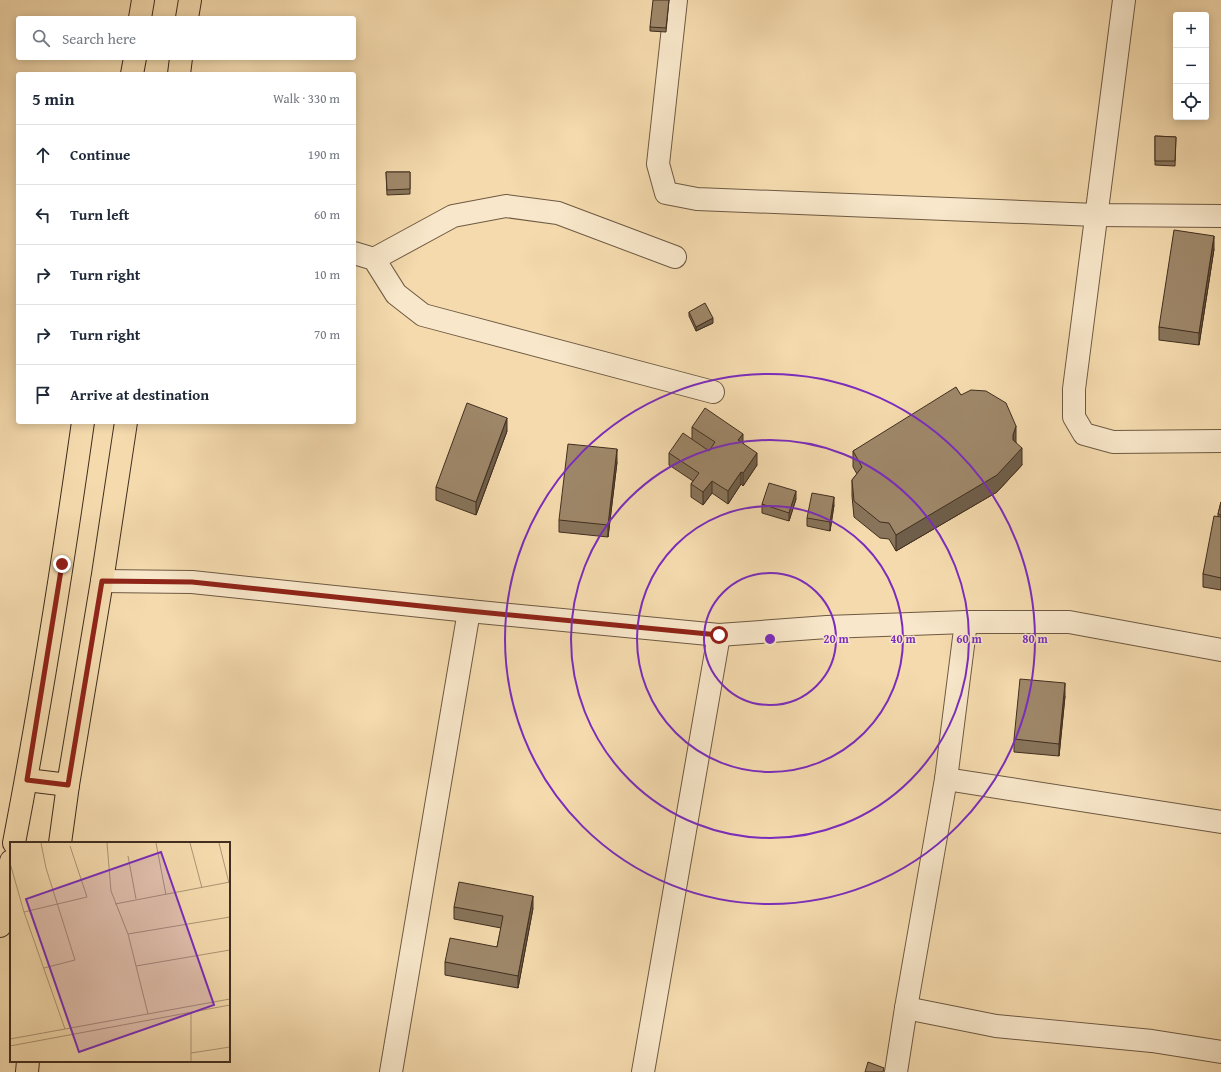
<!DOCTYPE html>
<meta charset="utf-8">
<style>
body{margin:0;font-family:"Gentium Book Plus",serif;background:#f2f2f3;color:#1f2937}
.controls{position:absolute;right:12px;top:12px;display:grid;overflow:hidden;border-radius:4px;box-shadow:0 2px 10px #0003}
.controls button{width:36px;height:36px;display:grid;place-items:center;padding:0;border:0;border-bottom:1px solid #e0e1e3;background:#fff;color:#1f2937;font:20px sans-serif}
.stop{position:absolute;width:12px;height:12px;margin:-9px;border:3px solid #8f2418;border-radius:50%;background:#fff}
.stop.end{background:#8f2418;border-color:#fff;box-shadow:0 1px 4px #0008}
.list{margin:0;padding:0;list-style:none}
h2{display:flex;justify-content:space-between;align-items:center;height:52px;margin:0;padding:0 16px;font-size:17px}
h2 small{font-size:13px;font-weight:400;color:#747a83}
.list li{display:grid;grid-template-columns:26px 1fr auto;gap:12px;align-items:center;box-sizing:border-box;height:60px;padding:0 16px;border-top:1px solid #e0e1e3}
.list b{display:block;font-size:15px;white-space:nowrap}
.list em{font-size:13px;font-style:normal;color:#747a83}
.icon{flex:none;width:22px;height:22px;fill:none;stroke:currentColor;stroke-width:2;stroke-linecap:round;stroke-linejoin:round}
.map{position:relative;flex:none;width:1221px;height:1072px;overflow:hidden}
.search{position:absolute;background:#fff;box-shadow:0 2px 10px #0003;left:16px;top:16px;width:340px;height:44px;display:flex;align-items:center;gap:10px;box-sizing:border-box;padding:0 14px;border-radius:4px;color:#747a83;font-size:15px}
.panel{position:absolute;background:#fff;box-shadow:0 2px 10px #0003;left:16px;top:72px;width:340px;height:352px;border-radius:4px}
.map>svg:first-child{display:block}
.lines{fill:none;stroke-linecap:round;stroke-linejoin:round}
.minor-casing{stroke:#6e5942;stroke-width:24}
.major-casing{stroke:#412e1f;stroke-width:24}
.minor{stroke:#f8e7ca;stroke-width:22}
.major{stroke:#f4daad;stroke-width:22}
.wall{fill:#88745a;stroke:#412e1f}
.shaded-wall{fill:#6f5e4a;stroke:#412e1f}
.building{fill:#9e8769;stroke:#412e1f}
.route{stroke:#8f2418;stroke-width:5}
.ring{fill:none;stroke:#7b2cbf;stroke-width:2}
.inset-road{fill:none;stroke:#ac9574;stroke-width:1}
.view{fill:#7b2cbf;fill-opacity:0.15;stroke:#7b2cbf;stroke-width:2}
.inset-edge{fill:none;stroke:#412e1f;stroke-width:2}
.centre{fill:#7b2cbf;stroke:#f8e7ca;stroke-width:2}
.ring-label{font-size:12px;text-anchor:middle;font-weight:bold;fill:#7b2cbf;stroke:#f8e7ca;stroke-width:3;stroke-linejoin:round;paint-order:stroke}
</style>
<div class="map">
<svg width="1221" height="1072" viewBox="0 0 1221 1072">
<rect width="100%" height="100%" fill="#f4daad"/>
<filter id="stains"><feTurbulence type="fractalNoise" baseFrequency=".005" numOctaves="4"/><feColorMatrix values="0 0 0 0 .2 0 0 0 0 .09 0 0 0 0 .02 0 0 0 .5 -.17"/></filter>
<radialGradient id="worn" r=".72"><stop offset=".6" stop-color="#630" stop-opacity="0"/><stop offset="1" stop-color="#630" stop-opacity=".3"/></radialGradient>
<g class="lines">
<g class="minor-casing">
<g id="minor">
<polyline points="676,0 658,164 666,193 697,199 1096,215 1221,216"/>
<polyline points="1124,0 1074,389 1074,417 1084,434 1113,442 1221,441"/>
<polyline points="354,253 374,259 396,294 423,315 713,392"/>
<polyline points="374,259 453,216 506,206 558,213 675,257"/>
<polyline points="102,581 192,582 469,611 719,635 827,627 966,622 1069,622 1221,650"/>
<polyline points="946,779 1221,822"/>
<polyline points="906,1008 996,1026 1152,1041 1221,1052"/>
<polyline points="391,1072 469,611"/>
<path d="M 643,1072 C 668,926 693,780 719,635"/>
<polyline points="896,1072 906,1008 946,779 966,622"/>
</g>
</g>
<g class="major-casing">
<g id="major">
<polyline points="140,18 143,0"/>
<polyline points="187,18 190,0"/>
<polyline points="132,74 135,58"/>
<polyline points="179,74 181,58"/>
<polyline points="27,780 68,785"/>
<path d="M 14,843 C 41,703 63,563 83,422"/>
<polyline points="60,843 68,785 102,581 126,422"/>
<polyline points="0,926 11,861"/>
<polyline points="27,1072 28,1061"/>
</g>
</g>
<use href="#minor" class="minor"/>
<use href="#major" class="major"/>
</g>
<g class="wall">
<polygon points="669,0 666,32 650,31 650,27"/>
<polygon points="1155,136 1176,137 1175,166 1155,165"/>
<polygon points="386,172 410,172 410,194 387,195"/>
<polygon points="1214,249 1199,345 1159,340 1159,327"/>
<polygon points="689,312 713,323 696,331 689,316"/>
<polygon points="961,395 1016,442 1022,465 997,492 896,551 889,539 880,538 854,517 852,496 852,480 857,474 853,467 853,451"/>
<polygon points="692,427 743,443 757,465 743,486 741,484 728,504 712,493 703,505 691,497 691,484 693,481 669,465 669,453 692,439"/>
<polygon points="507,431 476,515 436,500 436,487"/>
<polygon points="617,462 608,537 559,532 559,520"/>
<polygon points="796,499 789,521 762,513 762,504"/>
<polygon points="1221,502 1221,590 1203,587 1203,574 1218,516 1218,514"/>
<polygon points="834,505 830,531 807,526 807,518"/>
<polygon points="1065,696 1059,756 1014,752 1014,739"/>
<polygon points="454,907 533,908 518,988 445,975 445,962 497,947 501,928 454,919"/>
</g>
<g class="shaded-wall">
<polygon points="1214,236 1214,249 1199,345 1199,333"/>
<polygon points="713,318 713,323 696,331 696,327"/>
<polygon points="507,418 507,431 476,515 476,502"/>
<polygon points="1016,426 1016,442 1013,451 1013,435"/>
<polygon points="743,434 743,446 738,440"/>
<polygon points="1022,448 1022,465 997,492 896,551 896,535"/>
<polygon points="617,449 617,462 608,537 608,525"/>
<polygon points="757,453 757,465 743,486 743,473"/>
<polygon points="741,472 741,484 728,504 728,491"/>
<polygon points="712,481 712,493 703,505 703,492"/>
<polygon points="796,491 796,499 789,521 789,513"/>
<polygon points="834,497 834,505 830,531 830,522"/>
<polygon points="1065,683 1065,696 1059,756 1059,744"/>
<polygon points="533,896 533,908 518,988 518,976"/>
</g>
<g class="building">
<polygon points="653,0 669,0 666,28 650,27"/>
<polygon points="1155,136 1176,137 1175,161 1155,161"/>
<polygon points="386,172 410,172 410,189 387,190"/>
<polygon points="1174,230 1214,236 1199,333 1159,327"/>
<polygon points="705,303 713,318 696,327 689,312"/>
<polygon points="956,387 961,395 971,390 986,391 1006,403 1016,426 1013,435 1013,440 1022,448 997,475 896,535 889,523 880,522 854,501 852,480 862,467 853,451"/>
<polygon points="467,403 507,418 476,502 436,487"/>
<polygon points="705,408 743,434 738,440 757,453 743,473 741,472 728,491 712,481 703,492 691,484 699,473 669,453 683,433 709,451 715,442 692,427"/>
<polygon points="568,444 617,449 608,525 559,520"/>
<polygon points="769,483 796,491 789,513 762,504"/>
<polygon points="812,493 834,497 830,522 807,518"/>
<polygon points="1221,502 1221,515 1218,514"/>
<polygon points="1214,516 1221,517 1221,578 1203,574"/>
<polygon points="1020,679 1065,683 1059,744 1014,739"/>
<polygon points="459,882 533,896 518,976 445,962 450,938 497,947 503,916 454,907"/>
<polygon points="868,1062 884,1068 883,1072 865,1072"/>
</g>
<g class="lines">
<polyline class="route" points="62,564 27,780 68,785 102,581 192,582 469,611 719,635"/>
</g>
<g class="ring">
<circle cx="770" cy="639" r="66"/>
<circle cx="770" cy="639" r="133"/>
<circle cx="770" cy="639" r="199"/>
<circle cx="770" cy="639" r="265"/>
</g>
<g transform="translate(10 842)">
<rect width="220" height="220" fill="#f4daad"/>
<path class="inset-road" d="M 31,1 L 36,26 L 65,118 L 34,126M 97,1 L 101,49 L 118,92 L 138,172M 146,1 L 156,53M 180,1 L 192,46M 209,1 L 219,41M 118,14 L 126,57M 0,21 L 14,70 L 55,187M 105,62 L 220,40M 14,70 L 77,55 L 60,4M 118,92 L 220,75M 126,124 L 220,108M 181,171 L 181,219M 0,197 L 220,157M 0,204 L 220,163M 181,211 L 220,205"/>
<path class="view" d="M 151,10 L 204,163 L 69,210 L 16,57 Z"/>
<rect width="220" height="220" class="inset-edge"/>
</g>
<circle cx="770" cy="639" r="6" class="centre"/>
<g class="ring-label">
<text x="836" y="643">20 m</text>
<text x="903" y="643">40 m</text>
<text x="969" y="643">60 m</text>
<text x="1035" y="643">80 m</text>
</g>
<rect width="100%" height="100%" filter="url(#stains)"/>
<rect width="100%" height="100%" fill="url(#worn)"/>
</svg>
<div class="controls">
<button>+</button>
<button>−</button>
<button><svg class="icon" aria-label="locate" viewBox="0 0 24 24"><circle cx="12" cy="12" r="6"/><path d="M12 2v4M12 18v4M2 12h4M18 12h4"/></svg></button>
</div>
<div class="stop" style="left:719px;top:635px"></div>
<div class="stop end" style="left:62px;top:564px"></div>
<div class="search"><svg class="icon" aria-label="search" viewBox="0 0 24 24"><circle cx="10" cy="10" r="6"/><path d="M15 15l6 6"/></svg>Search here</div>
<section class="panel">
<h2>5 min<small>Walk · 330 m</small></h2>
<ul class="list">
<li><svg class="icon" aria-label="ahead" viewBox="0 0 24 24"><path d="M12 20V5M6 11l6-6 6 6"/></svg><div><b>Continue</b></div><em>190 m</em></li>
<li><svg class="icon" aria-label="left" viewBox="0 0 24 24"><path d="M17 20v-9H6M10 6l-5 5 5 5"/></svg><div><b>Turn left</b></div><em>60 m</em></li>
<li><svg class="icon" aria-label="right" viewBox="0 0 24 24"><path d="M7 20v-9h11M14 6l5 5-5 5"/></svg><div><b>Turn right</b></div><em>10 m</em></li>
<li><svg class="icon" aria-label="right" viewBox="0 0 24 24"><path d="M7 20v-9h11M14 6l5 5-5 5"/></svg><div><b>Turn right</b></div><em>70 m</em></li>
<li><svg class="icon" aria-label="arrive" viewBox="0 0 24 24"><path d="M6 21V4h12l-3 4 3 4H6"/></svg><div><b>Arrive at destination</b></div></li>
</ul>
</section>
</div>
